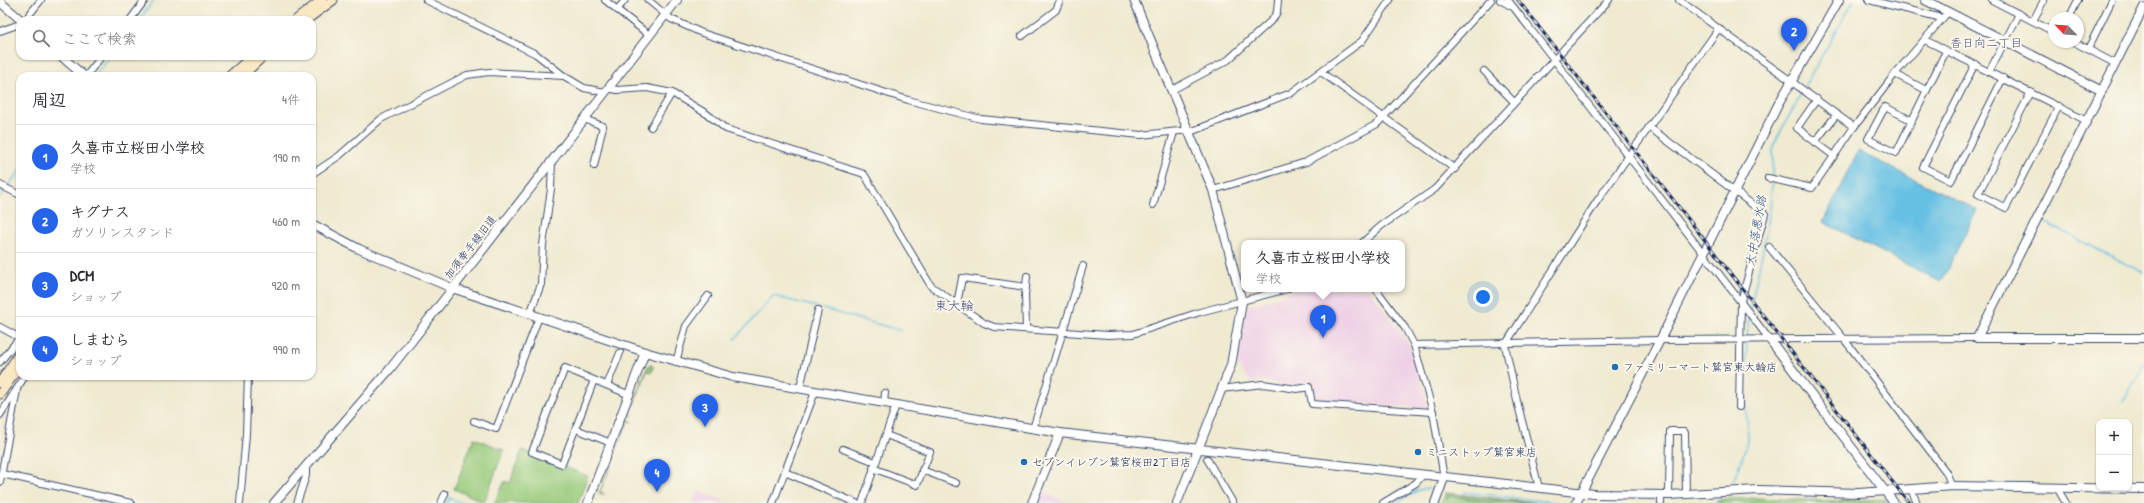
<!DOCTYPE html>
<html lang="ja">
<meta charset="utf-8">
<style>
body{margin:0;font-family:"Patrick Hand","Klee One",sans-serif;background:#f2f2f3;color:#2b2b33}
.controls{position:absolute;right:12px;bottom:12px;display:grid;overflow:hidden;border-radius:8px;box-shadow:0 1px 3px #0004}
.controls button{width:36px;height:36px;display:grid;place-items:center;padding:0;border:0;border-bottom:1px solid #e1e1e2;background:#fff;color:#2b2b33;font:20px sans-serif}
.compass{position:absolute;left:2048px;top:12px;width:36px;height:36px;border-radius:50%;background:#fff;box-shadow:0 1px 3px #0004;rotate:295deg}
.you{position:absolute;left:1483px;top:297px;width:14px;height:14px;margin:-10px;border:3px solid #fff;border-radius:50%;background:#1a73e8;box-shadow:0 0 0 6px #1a73e833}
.badge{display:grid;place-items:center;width:26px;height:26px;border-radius:50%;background:#2563eb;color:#fff;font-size:13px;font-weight:700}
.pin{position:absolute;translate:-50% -33px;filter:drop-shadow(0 1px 2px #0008)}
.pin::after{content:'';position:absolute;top:21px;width:14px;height:12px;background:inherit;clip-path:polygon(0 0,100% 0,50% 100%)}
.popup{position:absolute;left:1241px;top:240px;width:164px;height:52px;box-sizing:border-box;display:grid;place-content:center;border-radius:8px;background:#fff;filter:drop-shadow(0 1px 3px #0005);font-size:13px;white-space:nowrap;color:#7c7c81}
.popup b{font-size:15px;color:#2b2b33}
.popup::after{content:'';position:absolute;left:50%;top:100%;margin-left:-8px;border:8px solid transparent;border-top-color:#fff}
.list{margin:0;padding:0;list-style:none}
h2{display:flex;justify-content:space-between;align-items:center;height:52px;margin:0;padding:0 16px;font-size:17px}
h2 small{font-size:13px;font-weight:400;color:#7c7c81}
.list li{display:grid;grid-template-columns:26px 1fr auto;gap:12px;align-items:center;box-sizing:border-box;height:64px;padding:0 16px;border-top:1px solid #e1e1e2}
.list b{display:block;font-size:15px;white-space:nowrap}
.list p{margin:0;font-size:13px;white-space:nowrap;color:#7c7c81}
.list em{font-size:13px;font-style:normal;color:#7c7c81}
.icon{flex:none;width:22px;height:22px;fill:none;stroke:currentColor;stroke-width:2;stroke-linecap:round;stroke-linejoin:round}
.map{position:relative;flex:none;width:2144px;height:503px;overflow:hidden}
.search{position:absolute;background:#fff;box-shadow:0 1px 3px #0004;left:16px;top:16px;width:300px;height:44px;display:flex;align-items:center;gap:10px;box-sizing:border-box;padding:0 14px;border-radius:12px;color:#7c7c81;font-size:15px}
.panel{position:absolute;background:#fff;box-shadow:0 1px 3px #0004;left:16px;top:72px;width:300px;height:308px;border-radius:12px}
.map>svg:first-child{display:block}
.built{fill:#efd0e6}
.green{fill:#99cb7b;stroke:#5a7d6c}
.forest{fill:#7aaf6b;stroke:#4a6f64}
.water{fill:#65c0e3;stroke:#4078a0}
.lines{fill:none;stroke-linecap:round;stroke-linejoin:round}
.stream{stroke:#65c0e3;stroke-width:1.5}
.minor-casing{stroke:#3b4b6f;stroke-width:8}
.tertiary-casing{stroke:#3b4b6f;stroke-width:10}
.secondary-casing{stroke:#3b4b6f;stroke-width:11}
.minor{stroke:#fff;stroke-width:6}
.tertiary{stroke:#fff;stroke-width:8}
.secondary{stroke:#fae7c3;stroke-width:9}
.rail-casing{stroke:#1b2f5e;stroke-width:3}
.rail{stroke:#fbf7ec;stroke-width:1.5;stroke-dasharray:4.5;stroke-linecap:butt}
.poi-dot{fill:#1f6fb2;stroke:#fbf7ec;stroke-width:1.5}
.labels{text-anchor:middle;stroke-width:4;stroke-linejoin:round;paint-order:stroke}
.street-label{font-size:11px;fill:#1b2f5e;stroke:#fbf7ec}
.poi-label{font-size:11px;fill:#1b2f5e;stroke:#fbf7ec;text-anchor:start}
.neighbourhood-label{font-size:12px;fill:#4f5584;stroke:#fbf7ec}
.water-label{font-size:12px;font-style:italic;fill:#315a86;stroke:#fbf7ec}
.quarter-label{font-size:13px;fill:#4f5584;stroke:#fbf7ec}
</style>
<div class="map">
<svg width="2144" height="503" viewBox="0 0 2144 503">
<rect width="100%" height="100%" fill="#fbf7ec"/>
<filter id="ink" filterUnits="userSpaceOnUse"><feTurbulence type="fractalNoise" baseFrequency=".025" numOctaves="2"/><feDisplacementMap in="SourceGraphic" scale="8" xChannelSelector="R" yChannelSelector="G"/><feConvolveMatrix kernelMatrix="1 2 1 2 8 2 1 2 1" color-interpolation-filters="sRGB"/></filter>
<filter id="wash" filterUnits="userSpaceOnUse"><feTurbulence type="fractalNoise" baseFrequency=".012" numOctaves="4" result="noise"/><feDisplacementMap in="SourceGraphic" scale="16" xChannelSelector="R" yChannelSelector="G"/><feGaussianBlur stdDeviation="0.9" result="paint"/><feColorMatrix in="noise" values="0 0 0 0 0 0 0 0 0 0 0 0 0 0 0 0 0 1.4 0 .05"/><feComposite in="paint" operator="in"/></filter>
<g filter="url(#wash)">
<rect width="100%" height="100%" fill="#efead0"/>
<g class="built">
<polygon points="1300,289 1369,289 1409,344 1428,405 1424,408 1318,401 1315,398 1313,384 1299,386 1263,381 1252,383 1236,364 1246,307"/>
<polygon points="698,491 729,503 693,503"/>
<polygon points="1041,492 1069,503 1037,503"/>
</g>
<g class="green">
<polygon points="652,365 653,368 652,372 647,371 630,414 634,416 629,415 648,366"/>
<polygon points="628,419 632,422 628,421 600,492 604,494 602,495 599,494"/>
<polygon points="474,438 504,450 484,502 454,489"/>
<polygon points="522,450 588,476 578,503 494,503 505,481 510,483"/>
<polygon points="1446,493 1535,503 1441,503"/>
<polygon points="1761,498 1838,501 1884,499 1889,503 1716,503 1723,499"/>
</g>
<polygon class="forest" points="1446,493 1535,503 1491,503 1450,496 1448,499 1444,497"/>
<polygon class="water" points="1858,151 1977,210 1941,282 1823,222"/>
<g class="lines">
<g class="stream">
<polyline points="139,20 154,0"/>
<polyline points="95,76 111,56"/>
<polyline points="1803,89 1854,0"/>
<polyline points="1772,177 1773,151 1775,142 1802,92"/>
<polyline points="7,187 20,171"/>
<polyline points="0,197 5,190"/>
<polyline points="2040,220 2144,273"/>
<polyline points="823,309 902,331"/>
<path d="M 1750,311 C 1758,268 1771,225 1772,181"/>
<polyline points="1747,337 1749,317"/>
<polyline points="735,339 773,296 817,307"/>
<polyline points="2123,402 2144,364"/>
<polyline points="1733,482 1745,450 1747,440 1748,428 1744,396 1747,340"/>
<polyline points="1464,492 1559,503"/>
<polyline points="447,503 449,498 462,503"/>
<polyline points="1395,503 1418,490 1429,488"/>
<polyline points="1714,503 1720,499"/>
</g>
</g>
</g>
<g filter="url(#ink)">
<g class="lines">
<g class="minor-casing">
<g id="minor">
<polyline points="426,0 536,54 564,76 584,88 605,92"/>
<polyline points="605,0 649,35"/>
<polyline points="648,0 671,19 702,33 908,100 981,119 1141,135 1189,130"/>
<polyline points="1500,0 1511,6"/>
<polyline points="1508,0 1770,340"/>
<path d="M 1679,0 L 1791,81 C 1812,97 1833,112 1854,127 L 1834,156 L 1797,128 L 1817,99"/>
<polyline points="1869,0 1942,18"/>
<polyline points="1992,0 2054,32"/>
<polyline points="617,10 625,0"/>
<polyline points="2069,18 2078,0"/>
<polyline points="25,20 41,0"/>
<polyline points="130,20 145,0"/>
<polyline points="2033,21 2044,0"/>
<polyline points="0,31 20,24"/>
<polyline points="1022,36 1056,10 1060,0"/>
<polyline points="1925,40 2087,121"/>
<polyline points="2074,42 2116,64"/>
<polyline points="2088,49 2112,0"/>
<polyline points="1975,64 1923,167 1951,181 2003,78"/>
<polyline points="1484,71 1514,102"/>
<polyline points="1321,72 1455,169"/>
<polyline points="1989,72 2019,14"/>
<polyline points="1895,74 1926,90"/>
<polyline points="86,76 102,56"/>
<polyline points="608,88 617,90 647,88 672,93 707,114 726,129 864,174 931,286 984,323 994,327 1108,335 1133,334 1200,312 1287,289"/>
<polyline points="1172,90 1228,60 1273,19 1277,12 1278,0"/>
<polyline points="2031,92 1978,194 2006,208 2059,106"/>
<polyline points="584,119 603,126 594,166"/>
<polyline points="1911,120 1885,107 1868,139 1896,153 1946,51"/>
<polyline points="651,127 672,93"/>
<polyline points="1649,127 1765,214 1741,301 1739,407"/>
<polyline points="1854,127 1895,74 1948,12"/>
<polyline points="1190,132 1291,93 1362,41 1390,0"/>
<polyline points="1815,142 1837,114"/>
<polyline points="312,174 339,156 381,119 467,75 489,72 564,76"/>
<polyline points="1768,178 1812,188 1834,156"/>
<polyline points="0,185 20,195"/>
<polyline points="1213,190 1306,162 1377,124 1491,0"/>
<polyline points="1153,205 1174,132"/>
<polyline points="1362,243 1381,226 1435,189 1609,0"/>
<polyline points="1769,247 1844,339 1946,472 1952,486"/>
<polyline points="1376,289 1405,328 1414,345 1433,412 1444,478"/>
<polyline points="957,304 962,278 1026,287"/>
<polyline points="530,314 541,284 543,245 551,189 552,160"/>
<polyline points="0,327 20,338"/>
<polyline points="1026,329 1025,295 1027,276"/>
<polyline points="1414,345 1660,340 1977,338"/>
<polyline points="0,362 20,337"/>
<polyline points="676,362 686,326 708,296"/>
<polyline points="594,380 562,464 532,452 565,368 630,395"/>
<polyline points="607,385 620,353"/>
<polyline points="800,388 818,310"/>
<polyline points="1221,389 1263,384 1297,389 1309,387 1312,404 1433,412"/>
<polyline points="884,403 885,393"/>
<polyline points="0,415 25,376"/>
<polyline points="474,421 496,429 539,317"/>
<polyline points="576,429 611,443"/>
<polyline points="1033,429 1083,266"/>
<polyline points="843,449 875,462"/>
<polyline points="1207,459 1233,503"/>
<polyline points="873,468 917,485 930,452 886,435"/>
<polyline points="922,470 956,483"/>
<polyline points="785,472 856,503"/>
<polyline points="2,474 131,503"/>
<polyline points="0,482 17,390"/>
<polyline points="1539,488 1517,401 1505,345 1597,201 1719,28"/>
<polyline points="2057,488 2066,503"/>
<polyline points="1911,489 1917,503"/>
<polyline points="1661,495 1661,503"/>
<polyline points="1669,495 1670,431 1684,431 1685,433 1686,494"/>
<polyline points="240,503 246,434 248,376"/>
<polyline points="297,503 306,476 306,467"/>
<polyline points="441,503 445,494"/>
<polyline points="773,503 815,392"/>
<polyline points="862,503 896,405"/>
<polyline points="1383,503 1416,483 1422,476"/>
</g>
</g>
<g class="tertiary-casing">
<g id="tertiary">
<polyline points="1134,0 1213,190 1242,302 1231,365 1177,503"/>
<polyline points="1925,0 2102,91"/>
<polyline points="0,2 21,20"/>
<polyline points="2144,7 1977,338 2144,338"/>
<polyline points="61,56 84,76"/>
<polyline points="312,224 359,249 452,288 645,352 733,377 1060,433 1594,494 1669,495 1758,490 1859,493 1952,486 2144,489"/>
<polyline points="1770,340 1894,503"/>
<polyline points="274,503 390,369 677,0"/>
<polyline points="588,503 645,352"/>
<polyline points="1032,503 1060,433"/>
<polyline points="1435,503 1444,478"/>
<polyline points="1576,503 1660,340 1779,103 1839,0"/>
</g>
</g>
<g class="secondary-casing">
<g id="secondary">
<polyline points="296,20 322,0"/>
<polyline points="306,20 333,0"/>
<polyline points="230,76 253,56"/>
<polyline points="242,76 263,56"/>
<polyline points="0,383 20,353"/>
<polyline points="0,394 20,365"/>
</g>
</g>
<use href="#minor" class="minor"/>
<use href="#tertiary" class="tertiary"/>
<use href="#secondary" class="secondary"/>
<g class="rail-casing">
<polyline id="rail" points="1518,0 1909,503"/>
</g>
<use href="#rail" class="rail"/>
</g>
</g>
<g class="poi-dot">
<circle cx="1615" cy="367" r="4"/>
<circle cx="1418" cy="452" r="4"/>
<circle cx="1024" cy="462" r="4"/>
</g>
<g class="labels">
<g class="street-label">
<text transform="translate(470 247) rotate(-52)" y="4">加須幸手線旧道</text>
</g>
<g class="poi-label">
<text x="1623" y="371">ファミリーマート鷲宮東大輪店</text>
<text x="1426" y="456">ミニストップ鷲宮東店</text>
<text x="1032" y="466">セブンイレブン鷲宮桜田2丁目店</text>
</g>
<g class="neighbourhood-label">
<text x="1986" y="47">香日向二丁目</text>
</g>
<g class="water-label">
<text transform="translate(1756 231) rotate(-80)" y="4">大中落悪水路</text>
</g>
<g class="quarter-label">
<text x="954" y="310">東大輪</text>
</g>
</g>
</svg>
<div class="controls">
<button>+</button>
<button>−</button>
</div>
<svg class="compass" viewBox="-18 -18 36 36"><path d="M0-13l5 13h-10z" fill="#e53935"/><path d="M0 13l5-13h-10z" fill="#7c7c81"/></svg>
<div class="you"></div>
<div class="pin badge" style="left:1323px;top:338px">1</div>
<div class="popup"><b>久喜市立桜田小学校</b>学校</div>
<div class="pin badge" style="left:1794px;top:51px">2</div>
<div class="pin badge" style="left:705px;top:427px">3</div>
<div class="pin badge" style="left:657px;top:492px">4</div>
<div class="search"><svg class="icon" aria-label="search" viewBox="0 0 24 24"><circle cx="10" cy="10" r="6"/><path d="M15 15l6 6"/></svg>ここで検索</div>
<section class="panel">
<h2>周辺<small>4件</small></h2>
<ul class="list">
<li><span class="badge">1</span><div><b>久喜市立桜田小学校</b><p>学校</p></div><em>190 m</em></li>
<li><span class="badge">2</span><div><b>キグナス</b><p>ガソリンスタンド</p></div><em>460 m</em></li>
<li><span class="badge">3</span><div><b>DCM</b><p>ショップ</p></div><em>920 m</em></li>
<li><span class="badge">4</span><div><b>しまむら</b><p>ショップ</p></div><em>990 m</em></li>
</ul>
</section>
</div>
